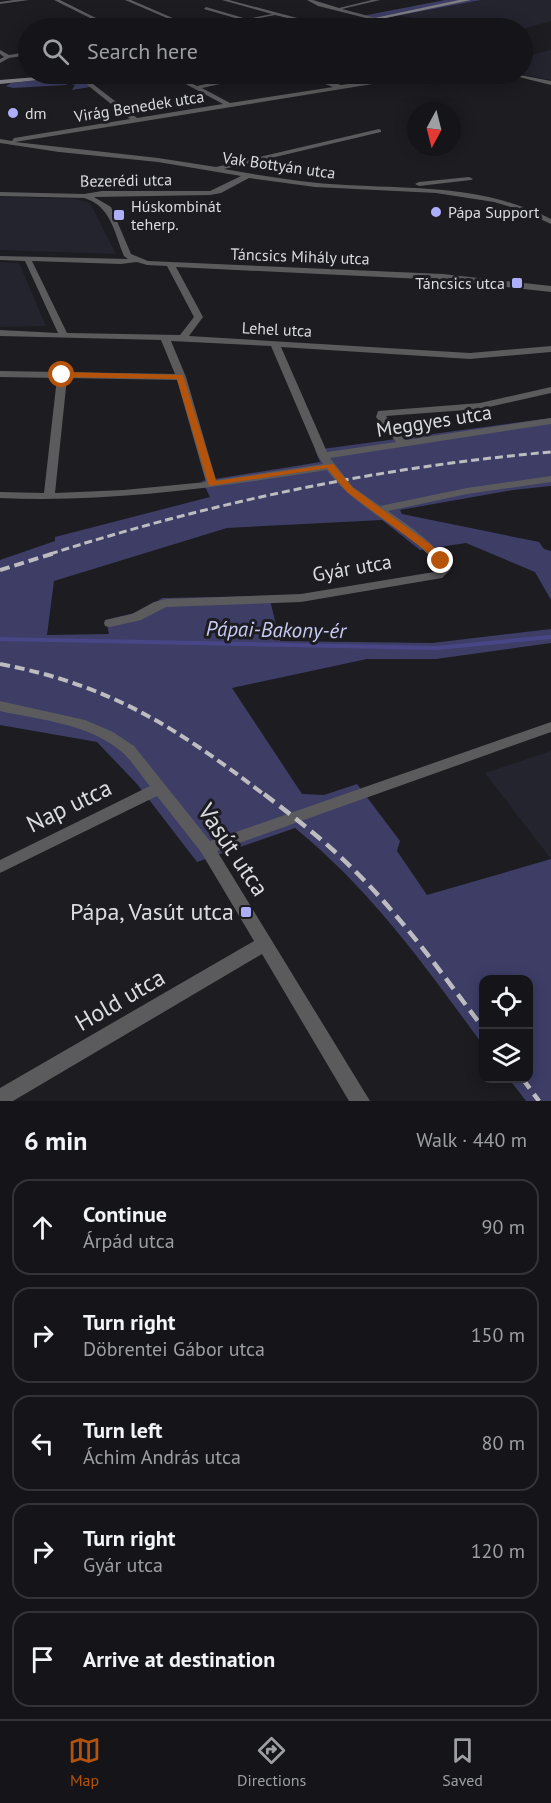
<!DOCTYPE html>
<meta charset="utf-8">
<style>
body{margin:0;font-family:"PT Sans",sans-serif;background:#222226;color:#f1f3f6}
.controls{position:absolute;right:18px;bottom:18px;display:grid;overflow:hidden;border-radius:12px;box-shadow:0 3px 15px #0003}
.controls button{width:54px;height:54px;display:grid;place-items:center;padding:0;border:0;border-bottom:2px solid #343438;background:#151519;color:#f1f3f6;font:30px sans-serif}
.compass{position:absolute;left:407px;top:102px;width:54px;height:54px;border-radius:50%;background:#151519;box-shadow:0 3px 15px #0003;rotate:187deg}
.stop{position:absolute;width:18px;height:18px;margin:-14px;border:4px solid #b45309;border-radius:50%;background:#fff}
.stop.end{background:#b45309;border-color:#fff;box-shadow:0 2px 6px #0008}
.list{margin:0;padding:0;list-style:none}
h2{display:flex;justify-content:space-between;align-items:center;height:78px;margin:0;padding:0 24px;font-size:26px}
h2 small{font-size:20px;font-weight:400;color:#9d9fa2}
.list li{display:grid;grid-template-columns:39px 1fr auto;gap:18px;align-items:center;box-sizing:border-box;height:96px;margin:0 12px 12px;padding:0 12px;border:2px solid #343438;border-radius:18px}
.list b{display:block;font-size:22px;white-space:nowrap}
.list p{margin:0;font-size:20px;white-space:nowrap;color:#9d9fa2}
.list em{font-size:20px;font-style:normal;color:#9d9fa2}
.icon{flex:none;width:33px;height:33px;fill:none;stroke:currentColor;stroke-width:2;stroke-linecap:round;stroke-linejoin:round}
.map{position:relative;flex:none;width:551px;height:1101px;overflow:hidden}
.search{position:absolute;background:#151519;box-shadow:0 3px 15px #0003;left:18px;right:18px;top:18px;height:66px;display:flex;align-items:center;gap:15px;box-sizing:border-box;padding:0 21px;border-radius:33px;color:#9d9fa2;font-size:22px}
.sheet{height:618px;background:#151519}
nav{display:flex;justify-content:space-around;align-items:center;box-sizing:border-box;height:84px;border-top:2px solid #343438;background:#151519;font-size:16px;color:#9d9fa2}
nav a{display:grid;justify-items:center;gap:3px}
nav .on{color:#b45309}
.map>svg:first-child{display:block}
.built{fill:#23242e}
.green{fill:#3d3d66}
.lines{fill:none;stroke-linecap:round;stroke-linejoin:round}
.stream{stroke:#494688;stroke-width:4}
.street{fill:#5b5b5d;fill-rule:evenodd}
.secondary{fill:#7e7e82;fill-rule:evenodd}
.rail-far2{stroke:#bdbdc1;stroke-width:3;stroke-dasharray:8 4;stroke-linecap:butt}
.rail-far1{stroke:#bdbdc1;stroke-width:4;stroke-dasharray:10 5;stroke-linecap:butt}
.rail{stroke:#bdbdc1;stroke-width:4.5;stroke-dasharray:13 7;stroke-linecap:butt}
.route{fill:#b45309}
.poi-dot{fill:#adaffb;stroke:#1c1c21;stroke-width:2}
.labels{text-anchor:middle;stroke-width:6;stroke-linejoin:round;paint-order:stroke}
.far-street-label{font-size:16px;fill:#dbdcdf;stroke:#1c1c21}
.far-poi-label{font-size:16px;fill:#dbdcdf;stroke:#1c1c21;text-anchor:start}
.street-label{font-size:20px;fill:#dbdcdf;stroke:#1c1c21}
.water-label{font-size:21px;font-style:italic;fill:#c7caf1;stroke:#1c1c21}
.near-street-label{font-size:24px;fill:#dbdcdf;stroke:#1c1c21}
.near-poi-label{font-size:24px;fill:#dbdcdf;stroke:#1c1c21;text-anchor:end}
</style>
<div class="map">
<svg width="551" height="1101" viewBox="0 0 551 1101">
<rect width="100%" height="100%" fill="#1c1c21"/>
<g class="built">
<polygon points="481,0 551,0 551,21 523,29 456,28 398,15"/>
<polygon points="549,50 551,50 551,80 521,74 523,58"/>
<polygon points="0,197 75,199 90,203 116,254 0,250"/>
<polygon points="0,262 19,263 46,326 0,327"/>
<polygon points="551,751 551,859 485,773"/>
</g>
<g class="green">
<polygon points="445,0 481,0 375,20 362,16"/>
<polygon points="48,79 71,82 82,81 90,87 72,90 75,85 68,83 66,85 13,88 6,86 11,83"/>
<path d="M 551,418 L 551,486 L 513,490 L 400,510 L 402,514 L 539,542 L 544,549 L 551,551 L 551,600 L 535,572 L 466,543 L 420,550 L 382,520 L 227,528 L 54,581 L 47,635 L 109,634 L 106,620 L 142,611 L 162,598 L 269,596 L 280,641 L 432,643 L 551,629 L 551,643 L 436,659 L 367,659 L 232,688 L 302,794 L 324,795 L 357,784 L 400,841 L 397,851 L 427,895 L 551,859 L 551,1101 L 526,1101 L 509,1079 L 528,1078 L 528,980 L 484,980 L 483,1045 C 424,965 373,892 295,828 L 197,862 L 137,784 L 97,742 L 0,725 L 0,560 L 55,541 L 55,537 L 210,497 L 202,481 L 320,462 L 315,450 Z"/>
</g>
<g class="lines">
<polyline class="stream" points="0,639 436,648 551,637"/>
<g class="street">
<polygon points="14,0 29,0 0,4 0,2"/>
<polygon points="54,0 60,0 116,28 110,28"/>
<polygon points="125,0 131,0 196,28 190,28"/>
<polygon points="222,0 229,0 335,28 328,28 275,15 208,28 242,20 204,9 206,7 247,19 272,14"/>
<polygon points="307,0 313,0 339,8 372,0 380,0 342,9 376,18 374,20 318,6"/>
<polygon points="419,20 421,22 394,28 387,28"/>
<polygon points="0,50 9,55 28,52 28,55 9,58 0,63 0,59 4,57 0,54"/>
<path d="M 76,74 L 80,74 L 137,118 L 223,104 L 167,74 L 172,74 L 197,86 L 253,74 L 260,74 L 260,75 L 202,88 L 230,103 L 333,87 L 299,74 L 305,74 L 341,85 L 424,74 L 422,76 L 15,142 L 158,158 L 216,167 L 379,129 L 381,130 L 381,132 L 224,169 C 264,176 305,183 346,185 C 420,189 482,185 551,219 L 551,224 L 521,210 L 494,202 L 436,193 L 315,187 L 249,178 L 221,193 L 210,195 L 94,197 L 111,207 L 131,254 L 148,261 L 443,274 L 551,286 L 551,292 L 443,280 L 176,267 L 203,317 L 189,336 L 470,353 L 551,346 L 551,352 L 470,359 L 281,347 L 327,452 L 396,442 L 376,417 L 378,411 L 480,403 L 551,387 L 551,393 L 480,409 L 386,416 L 405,440 L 551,418 L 551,424 L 330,458 L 353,487 L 380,506 L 467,488 L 551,476 L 551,482 L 467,494 L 388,511 C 410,527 438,544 451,569 L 442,578 L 301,602 L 166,607 L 141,620 L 110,627 L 105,626 L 104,623 L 105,620 L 132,614 L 154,602 L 166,599 L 301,594 L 434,572 L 439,568 C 432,556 420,547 409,538 C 381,517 348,499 327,470 C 218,487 111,503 0,498 L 0,492 L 44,493 L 57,378 L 0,377 L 0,371 L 175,374 L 161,340 L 0,336 L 0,330 L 58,333 L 25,261 L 0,260 L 0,256 L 128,259 L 124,256 C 114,232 111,206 84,198 L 0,196 L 0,192 L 84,194 L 102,191 L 210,191 L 241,176 L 158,162 L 59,152 L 0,143 L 0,139 L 12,141 L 14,138 L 130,119 L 76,76 ZM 32,261 L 121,264 L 137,262 L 147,265 L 167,266 L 194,317 L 180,335 L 67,333 ZM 171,341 L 271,346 L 318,456 L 323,464 L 216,480 L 186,377 ZM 67,378 L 177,380 L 206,482 L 124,490 L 55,493 Z"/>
<polygon points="507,74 515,74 551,81 551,85"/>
<polygon points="469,177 473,179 471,180 419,186 415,184 419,182"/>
<path d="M 0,701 L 85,720 L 113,732 L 134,746 L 210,841 L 551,722 L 551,732 L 217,851 L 370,1101 L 349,1101 L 262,954 L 13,1101 L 0,1101 L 0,1088 L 254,941 L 201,852 L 157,796 L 0,873 L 0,860 L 150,786 C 141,776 133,762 123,753 C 91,724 41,720 0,711 Z"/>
</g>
<g class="secondary">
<polygon points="459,0 471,0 338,28 328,28"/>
<polygon points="74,74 97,74 0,84 0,80"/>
</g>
<path class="rail-far2" d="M 50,554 C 213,502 380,467 551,452"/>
<g class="rail-far1">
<polyline points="0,570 55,553"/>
<path d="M 0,664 C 111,685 177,728 266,796"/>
</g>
<g class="rail">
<path d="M 264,794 C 294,817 325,841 352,868 C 402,917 442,974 484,1029"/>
<polyline points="522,1078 539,1101"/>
</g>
</g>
<polygon class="route" points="62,372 183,375 216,481 333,464 353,488 431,545 446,561 438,563 425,550 347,492 327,468 209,486 177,379 59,377 58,375"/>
<g class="poi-dot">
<circle cx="13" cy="113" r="6"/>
<circle cx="436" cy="212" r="6"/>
<rect x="113" y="209" width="12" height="12" rx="3"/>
<rect x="511" y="277" width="12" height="12" rx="3"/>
<rect x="240" y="906" width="12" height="12" rx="3"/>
</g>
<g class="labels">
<g class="far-street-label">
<text transform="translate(139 106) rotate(-9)" y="6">Virág Benedek utca</text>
<text transform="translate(279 165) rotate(8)" y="6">Vak Bottyán utca</text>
<text transform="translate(126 180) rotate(-1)" y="6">Bezerédi utca</text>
<text transform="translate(300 256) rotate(2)" y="6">Táncsics Mihály utca</text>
<text transform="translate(277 329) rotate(3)" y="6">Lehel utca</text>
</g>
<g class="far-poi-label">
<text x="25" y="119">dm</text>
<text x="131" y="212">Húskombinát<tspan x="131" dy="18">teherp.</tspan></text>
<text x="448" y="218">Pápa Support</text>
<text x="505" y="289" text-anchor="end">Táncsics utca</text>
</g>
<g class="street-label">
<text transform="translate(434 421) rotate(-9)" y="7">Meggyes utca</text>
<text transform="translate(352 568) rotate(-10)" y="7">Gyár utca</text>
</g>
<g class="water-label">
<text transform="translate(276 630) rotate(1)" y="7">Pápai-Bakony-ér</text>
</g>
<g class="near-street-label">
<text transform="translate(69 806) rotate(-26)" y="8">Nap utca</text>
<text transform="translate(233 850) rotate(56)" y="8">Vasút utca</text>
<text transform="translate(120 1000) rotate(-30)" y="8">Hold utca</text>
</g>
<g class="near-poi-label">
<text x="234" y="920">Pápa, Vasút utca</text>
</g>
</g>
</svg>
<div class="controls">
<button><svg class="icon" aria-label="locate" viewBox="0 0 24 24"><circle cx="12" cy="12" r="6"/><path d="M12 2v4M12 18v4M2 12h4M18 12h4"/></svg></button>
<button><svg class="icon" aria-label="layers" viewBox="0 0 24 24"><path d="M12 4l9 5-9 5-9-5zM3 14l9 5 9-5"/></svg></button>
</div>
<svg class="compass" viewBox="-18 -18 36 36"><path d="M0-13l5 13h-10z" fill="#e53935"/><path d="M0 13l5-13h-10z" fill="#9d9fa2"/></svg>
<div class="stop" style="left:62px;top:375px"></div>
<div class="stop end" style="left:441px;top:561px"></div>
<div class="search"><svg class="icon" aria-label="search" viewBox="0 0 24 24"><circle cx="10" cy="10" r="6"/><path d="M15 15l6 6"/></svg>Search here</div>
</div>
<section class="sheet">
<h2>6 min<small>Walk · 440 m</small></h2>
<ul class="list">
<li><svg class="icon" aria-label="ahead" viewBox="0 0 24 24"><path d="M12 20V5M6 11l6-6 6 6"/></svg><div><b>Continue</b><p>Árpád utca</p></div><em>90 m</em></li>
<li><svg class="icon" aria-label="right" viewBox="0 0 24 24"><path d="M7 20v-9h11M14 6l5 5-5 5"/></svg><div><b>Turn right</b><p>Döbrentei Gábor utca</p></div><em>150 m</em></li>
<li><svg class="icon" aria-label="left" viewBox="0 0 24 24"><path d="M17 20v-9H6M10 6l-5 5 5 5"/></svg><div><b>Turn left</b><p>Áchim András utca</p></div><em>80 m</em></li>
<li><svg class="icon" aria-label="right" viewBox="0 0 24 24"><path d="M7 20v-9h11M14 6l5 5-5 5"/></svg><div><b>Turn right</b><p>Gyár utca</p></div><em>120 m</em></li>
<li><svg class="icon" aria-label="arrive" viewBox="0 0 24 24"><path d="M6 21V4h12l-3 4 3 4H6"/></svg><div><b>Arrive at destination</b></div></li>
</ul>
</section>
<nav>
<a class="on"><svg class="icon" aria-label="map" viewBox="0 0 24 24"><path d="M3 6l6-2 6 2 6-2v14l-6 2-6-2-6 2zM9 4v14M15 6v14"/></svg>Map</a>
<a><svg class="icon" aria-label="directions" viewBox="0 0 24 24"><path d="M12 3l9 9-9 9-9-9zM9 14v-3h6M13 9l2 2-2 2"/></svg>Directions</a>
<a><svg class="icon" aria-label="saved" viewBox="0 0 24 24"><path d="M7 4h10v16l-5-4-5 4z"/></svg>Saved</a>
</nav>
